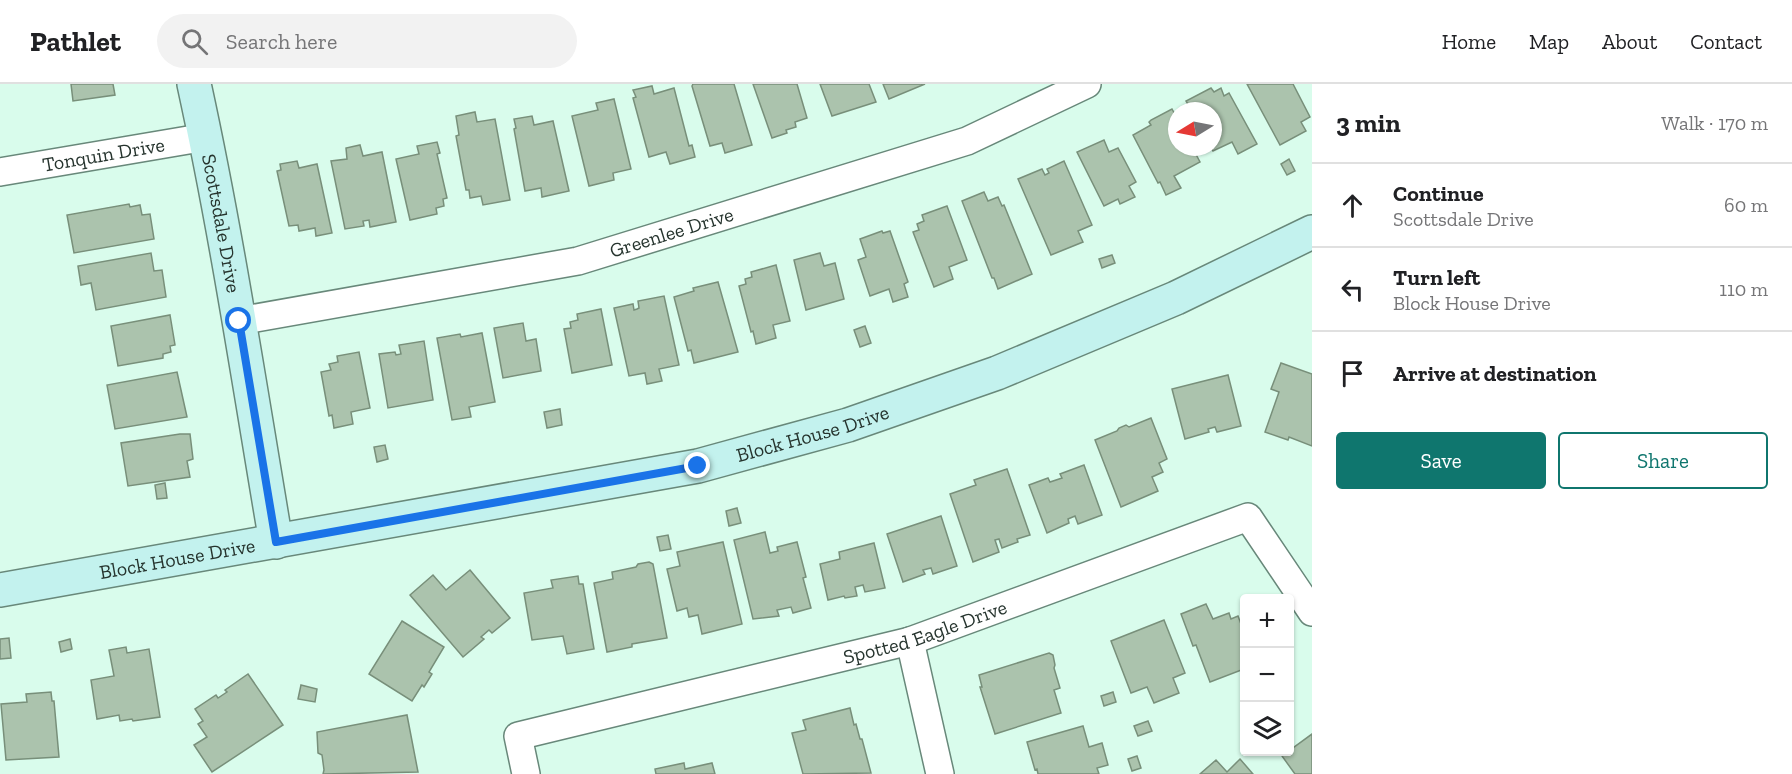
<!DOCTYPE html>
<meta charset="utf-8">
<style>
body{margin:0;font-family:"Zilla Slab",serif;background:#f2f2f2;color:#202124}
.controls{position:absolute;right:18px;bottom:18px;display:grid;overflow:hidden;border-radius:6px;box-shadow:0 2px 4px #0004}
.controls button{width:54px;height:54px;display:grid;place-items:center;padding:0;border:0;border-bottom:2px solid #e0e0e0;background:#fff;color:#202124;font:30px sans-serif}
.compass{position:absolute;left:1168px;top:18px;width:54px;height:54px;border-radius:50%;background:#fff;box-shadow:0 2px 4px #0004;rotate:260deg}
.stop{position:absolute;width:18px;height:18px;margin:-14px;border:4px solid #1a73e8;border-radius:50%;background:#fff}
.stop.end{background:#1a73e8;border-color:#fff;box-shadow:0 2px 6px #0008}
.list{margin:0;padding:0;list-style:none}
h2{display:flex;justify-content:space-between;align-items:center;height:78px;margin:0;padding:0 24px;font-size:26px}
h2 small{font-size:20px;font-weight:400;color:#757577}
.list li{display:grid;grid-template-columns:39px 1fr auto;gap:18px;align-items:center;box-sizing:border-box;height:84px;padding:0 24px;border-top:2px solid #e0e0e0}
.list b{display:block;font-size:22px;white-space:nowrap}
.list p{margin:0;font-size:20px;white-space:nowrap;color:#757577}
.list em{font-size:20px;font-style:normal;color:#757577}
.actions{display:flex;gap:12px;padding:18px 24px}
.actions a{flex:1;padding:14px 0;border:2px solid #0f766e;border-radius:6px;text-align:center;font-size:21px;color:#0f766e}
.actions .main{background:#0f766e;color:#fff}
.icon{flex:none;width:33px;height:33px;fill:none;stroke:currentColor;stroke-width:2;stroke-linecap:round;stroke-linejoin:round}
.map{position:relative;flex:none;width:1312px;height:690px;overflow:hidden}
header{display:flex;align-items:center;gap:36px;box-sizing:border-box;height:84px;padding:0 30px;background:#fff;border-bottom:2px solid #e0e0e0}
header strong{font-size:28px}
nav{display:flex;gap:33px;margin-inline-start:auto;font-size:21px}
.search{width:420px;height:54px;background:#f2f2f2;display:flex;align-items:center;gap:15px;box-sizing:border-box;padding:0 21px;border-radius:33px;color:#757577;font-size:22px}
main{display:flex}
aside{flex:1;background:#fff}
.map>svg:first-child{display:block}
.building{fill:#abc3ad;stroke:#788f7a;stroke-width:1.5}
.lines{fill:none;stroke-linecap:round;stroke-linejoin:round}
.street-casing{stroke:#68887a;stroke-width:30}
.secondary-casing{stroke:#68887a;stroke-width:36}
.street{stroke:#fff;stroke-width:27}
.secondary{stroke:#c3f2ee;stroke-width:33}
.route{stroke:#1a73e8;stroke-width:8}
.labels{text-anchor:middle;stroke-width:4.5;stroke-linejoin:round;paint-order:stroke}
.street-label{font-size:20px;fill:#26342e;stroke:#fff}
</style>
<header>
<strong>Pathlet</strong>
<div class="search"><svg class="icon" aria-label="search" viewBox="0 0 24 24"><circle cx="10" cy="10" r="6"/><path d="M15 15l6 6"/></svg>Search here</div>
<nav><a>Home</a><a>Map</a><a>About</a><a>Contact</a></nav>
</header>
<main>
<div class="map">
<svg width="1312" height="690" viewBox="0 0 1312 690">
<rect width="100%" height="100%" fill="#d9fcec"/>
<g class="building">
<polygon points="71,0 113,0 115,11 73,17"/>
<polygon points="693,0 734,0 752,61 725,69 722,59 710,62 692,2"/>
<polygon points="753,0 797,0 807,34 795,38 796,43 786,46 787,49 772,54"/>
<polygon points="820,0 869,0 876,18 832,32"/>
<polygon points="883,0 925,0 889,15"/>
<polygon points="1247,0 1293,0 1310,33 1301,38 1306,47 1280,61"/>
<polygon points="652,2 654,10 674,4 689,62 692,61 695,73 670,80 666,68 649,73 633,14 636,13 633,6"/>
<polygon points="1211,4 1214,8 1221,4 1224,12 1229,9 1257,60 1238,70 1232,58 1213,67 1211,63 1213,63 1213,27 1192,27 1186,17"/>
<polygon points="614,15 631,85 613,89 614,96 589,102 572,32 598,26 596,19"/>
<polygon points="1172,25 1177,34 1177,63 1192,63 1200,78 1174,92 1181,104 1166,111 1160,98 1158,99 1133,51 1151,41 1149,38 1151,36"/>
<polygon points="475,28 477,38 495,35 510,116 483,121 481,112 470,114 469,106 466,106 456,52 459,51 456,32"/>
<polygon points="532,32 534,41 553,37 569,107 542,113 541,104 525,107 514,45 516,44 514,35"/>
<polygon points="1104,56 1109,68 1118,64 1136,98 1129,102 1135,113 1120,120 1118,115 1104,122 1077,68"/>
<polygon points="437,58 440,69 437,70 447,114 443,115 444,122 436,124 437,130 410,136 396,75 419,70 417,62"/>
<polygon points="360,61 363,72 382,68 396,138 370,143 369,136 363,137 364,142 345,145 331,77 347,75 346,64"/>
<polygon points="1289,75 1295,87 1287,91 1281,80"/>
<polygon points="297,77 299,84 317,80 332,149 316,152 315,144 299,147 298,141 289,142 277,87 281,86 280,80"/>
<polygon points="1064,77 1092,141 1078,147 1083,158 1051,171 1018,95 1042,85 1045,91 1049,89 1047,85"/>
<polygon points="984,108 988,117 998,113 1002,122 1004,121 1032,190 998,205 994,194 992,194 962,117"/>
<polygon points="129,120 130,123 140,121 142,131 150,130 154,155 74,169 67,131"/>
<polygon points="947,122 967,176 949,183 953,195 934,203 913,148 919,146 917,140 924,137 922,131"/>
<polygon points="882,147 883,149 890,147 908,198 904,200 908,213 893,218 889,205 870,212 858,176 866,173 860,155"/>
<polygon points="151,169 154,187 162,186 166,213 96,226 91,199 81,201 78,182"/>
<polygon points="820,169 824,182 835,179 844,215 806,226 794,176"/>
<polygon points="1112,171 1115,179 1102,184 1099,175"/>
<polygon points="776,181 790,237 773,241 776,254 756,260 753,247 751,248 739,202 746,200 745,195 752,193 751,188"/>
<polygon points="718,198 738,268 694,279 691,266 688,267 674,213 694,207 693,204"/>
<polygon points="664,212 679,281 659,285 662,297 647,300 645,289 629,292 614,224 633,220 634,226 637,225 639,224 638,217"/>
<polygon points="601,225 612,281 572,289 564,245 571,244 570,238 578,236 577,230"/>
<polygon points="170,231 175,261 170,262 171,268 163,270 163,274 118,282 111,242"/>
<polygon points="523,239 526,257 536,255 541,287 503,294 494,244"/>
<polygon points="865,242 871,259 860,263 854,246"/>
<polygon points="482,249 495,318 469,323 471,333 452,336 437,254 460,250 461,253"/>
<polygon points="424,257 433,316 388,324 379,270 395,268 396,271 401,270 399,261"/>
<polygon points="359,268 370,324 351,328 353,340 334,344 332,331 329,332 321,288 331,286 329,280 338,278 337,272"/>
<polygon points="1281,279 1312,290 1312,362 1289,353 1288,356 1265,348 1279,308 1271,305"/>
<polygon points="177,288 187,333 115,345 107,301"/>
<polygon points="1228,291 1241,342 1217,348 1215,343 1208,345 1209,348 1185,355 1172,305"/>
<polygon points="560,325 562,341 547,344 544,328"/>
<polygon points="1151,334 1167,375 1159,379 1163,388 1152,393 1158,407 1121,423 1095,356 1117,347 1119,344 1126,341 1129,343"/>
<polygon points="180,350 190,350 193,375 187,377 190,393 128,402 121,359"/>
<polygon points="385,361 388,375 377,378 374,363"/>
<polygon points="1084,381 1102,431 1078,440 1075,432 1068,435 1069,439 1047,449 1029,401 1048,394 1050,398 1062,394 1060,390"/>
<polygon points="1007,385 1030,451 1017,455 1018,458 1002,464 999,455 995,456 999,468 973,478 950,410 976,401 974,396"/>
<polygon points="165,399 167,414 157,415 155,401"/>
<polygon points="737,424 741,439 729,442 726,427"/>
<polygon points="941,432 957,482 933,490 931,484 923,486 925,490 903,498 887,450"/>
<polygon points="765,448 770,469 778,467 777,463 797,458 806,493 803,494 811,524 793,529 791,523 777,526 779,532 753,535 734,456"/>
<polygon points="668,451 671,465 660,467 657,453"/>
<polygon points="723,458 742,540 702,550 698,531 689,533 687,524 677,527 667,485 680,482 677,468"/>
<polygon points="874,459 885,504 865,508 863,501 855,503 857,512 845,514 844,512 828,516 820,480 840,475 839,468"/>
<polygon points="649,478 653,480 667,554 632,560 632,563 607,568 594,499 613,495 612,488 636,483 638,480"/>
<polygon points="470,486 510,534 492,549 489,546 481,553 484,555 463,573 410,511 433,491 446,506"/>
<polygon points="578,492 579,500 583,500 594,565 567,570 563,552 532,556 524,509 553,504 551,496"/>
<polygon points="1206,520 1213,535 1229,529 1231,535 1238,532 1244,548 1244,585 1210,598 1196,561 1193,562 1181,530"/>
<polygon points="1164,536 1185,589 1173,594 1179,609 1154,619 1147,603 1131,609 1111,557"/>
<polygon points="402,537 444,563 429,588 432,590 424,603 422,601 412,617 369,590"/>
<polygon points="9,554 11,574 0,575 0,555"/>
<polygon points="70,555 72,565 61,568 59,558"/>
<polygon points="126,563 127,569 149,565 160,633 133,637 132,635 120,637 119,631 97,635 91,596 114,592 109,566"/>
<polygon points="1049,569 1053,571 1055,581 1054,584 1060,604 1054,606 1061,629 995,650 980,603 982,603 979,591"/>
<polygon points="248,590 283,641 212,688 194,661 207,653 198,640 203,637 195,625 216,611 218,614 227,608 225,606"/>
<polygon points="301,601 317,605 315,618 298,615"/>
<polygon points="51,608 52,617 54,617 59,673 6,676 1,620 27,618 26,610"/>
<polygon points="1113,608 1116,618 1104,622 1101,612"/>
<polygon points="850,624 854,641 856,640 860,655 862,655 871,689 803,690 792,649 806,646 803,636"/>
<polygon points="407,631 418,688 323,690 324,686 322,671 318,669 317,648"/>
<polygon points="1148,637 1152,647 1138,652 1134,642"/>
<polygon points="1083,642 1089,663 1102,659 1108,681 1097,684 1099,690 1038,690 1037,685 1035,686 1027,658"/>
<polygon points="1312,650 1312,690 1295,690 1282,672"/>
<polygon points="1137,672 1141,684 1132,687 1128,675"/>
<polygon points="1240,675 1253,690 1200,690 1216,676 1227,688"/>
<polygon points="684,679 685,685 712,679 715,690 656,690 655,685"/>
</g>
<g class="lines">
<g class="street-casing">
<g id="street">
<path id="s1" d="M 0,88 L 206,53"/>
<path id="s2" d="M 239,237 L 578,177 L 967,57 L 1087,0"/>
<polyline points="910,557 940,690"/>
<path id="s3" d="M 526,690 L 518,652 L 910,557 L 1248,433 L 1312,528"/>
</g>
</g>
<g class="secondary-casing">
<g id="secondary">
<path id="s4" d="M 194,0 C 227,151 250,305 276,458"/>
<path id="s5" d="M 0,506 L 698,382 L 848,341 L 997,289 L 1176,214 L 1312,148"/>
</g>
</g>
<use href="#street" class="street"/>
<use href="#secondary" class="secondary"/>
</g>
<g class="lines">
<polyline class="route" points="239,237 276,458 698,382"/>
</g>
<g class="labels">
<g class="street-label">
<text dy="7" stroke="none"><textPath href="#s1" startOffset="105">Tonquin Drive</textPath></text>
<text dy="7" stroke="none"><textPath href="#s4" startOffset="142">Scottsdale Drive</textPath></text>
<text dy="7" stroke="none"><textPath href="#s2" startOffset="442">Greenlee Drive</textPath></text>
<text dy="7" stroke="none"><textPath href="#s5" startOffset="828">Block House Drive</textPath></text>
<text dy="7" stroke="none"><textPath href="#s5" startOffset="180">Block House Drive</textPath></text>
<text dy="7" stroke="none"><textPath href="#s3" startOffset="459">Spotted Eagle Drive</textPath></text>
</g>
</g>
</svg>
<div class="controls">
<button>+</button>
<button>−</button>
<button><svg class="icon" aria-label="layers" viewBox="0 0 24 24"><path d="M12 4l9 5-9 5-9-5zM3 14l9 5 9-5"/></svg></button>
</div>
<svg class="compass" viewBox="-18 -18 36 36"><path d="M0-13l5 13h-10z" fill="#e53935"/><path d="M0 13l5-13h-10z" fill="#757577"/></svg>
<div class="stop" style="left:239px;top:237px"></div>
<div class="stop end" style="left:698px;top:382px"></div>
</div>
<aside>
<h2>3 min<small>Walk · 170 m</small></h2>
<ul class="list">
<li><svg class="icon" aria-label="ahead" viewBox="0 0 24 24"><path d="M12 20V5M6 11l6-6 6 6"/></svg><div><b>Continue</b><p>Scottsdale Drive</p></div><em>60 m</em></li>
<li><svg class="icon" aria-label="left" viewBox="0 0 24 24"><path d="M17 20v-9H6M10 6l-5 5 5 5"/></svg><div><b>Turn left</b><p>Block House Drive</p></div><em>110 m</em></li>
<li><svg class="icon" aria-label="arrive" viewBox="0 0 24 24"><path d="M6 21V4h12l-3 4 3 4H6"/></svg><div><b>Arrive at destination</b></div></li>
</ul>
<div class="actions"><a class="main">Save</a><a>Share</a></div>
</aside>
</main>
